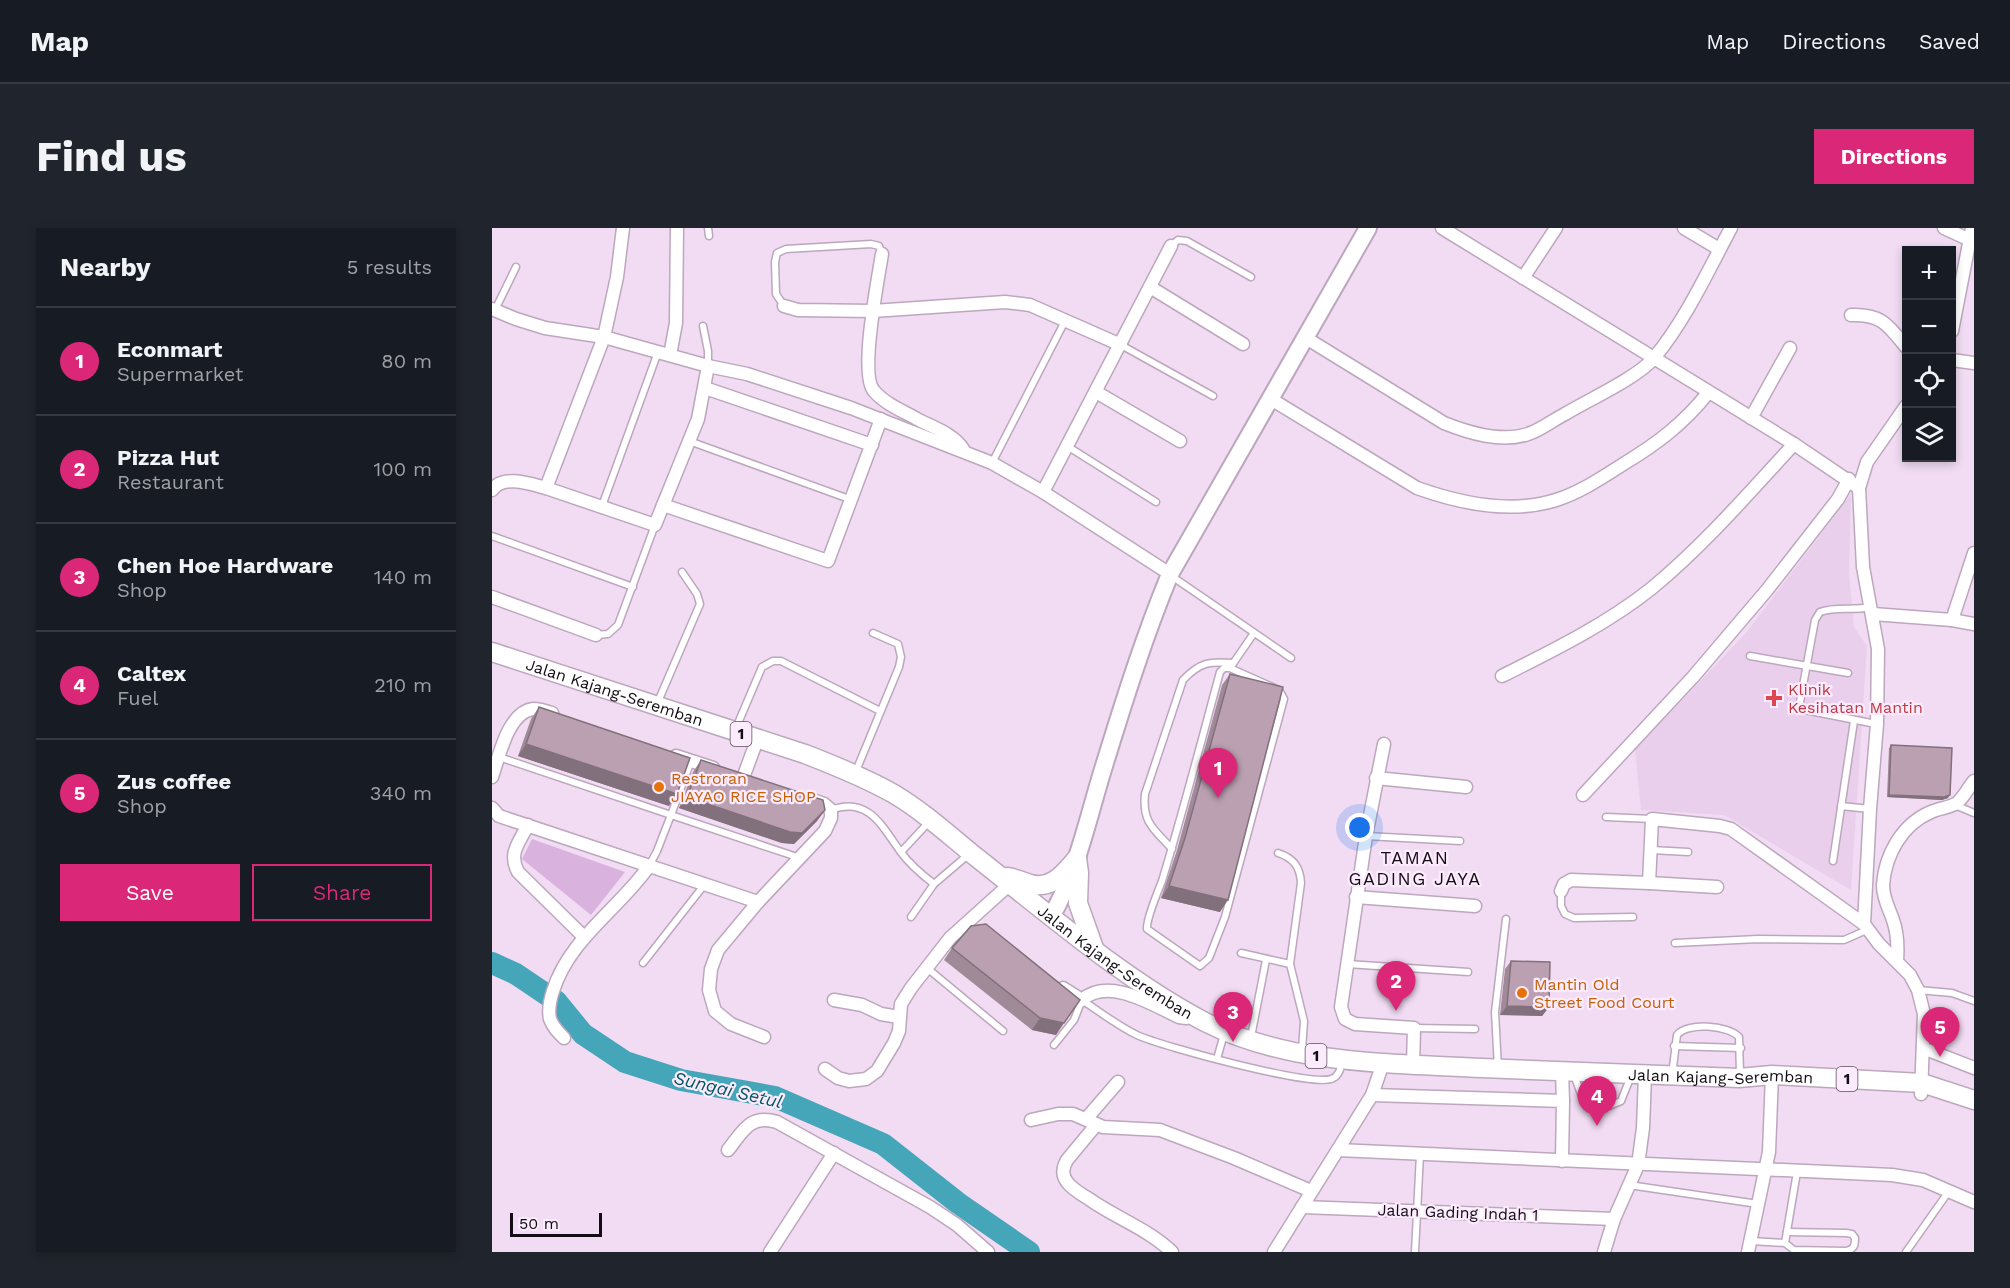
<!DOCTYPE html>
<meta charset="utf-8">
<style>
body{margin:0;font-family:"Work Sans",sans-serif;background:#20242c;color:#f1f3f6}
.controls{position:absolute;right:18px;top:18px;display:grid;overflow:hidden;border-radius:0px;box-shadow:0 3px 9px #0003}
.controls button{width:54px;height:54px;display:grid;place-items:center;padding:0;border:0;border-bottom:2px solid #363941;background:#171b24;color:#f1f3f6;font:30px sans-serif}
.scale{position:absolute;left:18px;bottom:15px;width:92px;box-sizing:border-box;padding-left:6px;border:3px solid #140d15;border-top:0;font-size:16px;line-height:21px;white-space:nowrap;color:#140d15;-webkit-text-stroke:4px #fcebfd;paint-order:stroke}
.you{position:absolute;left:868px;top:600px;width:21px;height:21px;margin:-15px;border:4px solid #fff;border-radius:50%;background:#1a73e8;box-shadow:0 0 0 9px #1a73e833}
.badge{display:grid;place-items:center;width:39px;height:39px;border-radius:50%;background:#db2777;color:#fff;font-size:20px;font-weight:700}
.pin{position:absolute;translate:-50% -50px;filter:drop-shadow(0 2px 3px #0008)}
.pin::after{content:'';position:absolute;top:32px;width:21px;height:18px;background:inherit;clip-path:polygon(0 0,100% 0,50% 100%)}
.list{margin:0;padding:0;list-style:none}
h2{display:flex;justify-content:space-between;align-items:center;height:78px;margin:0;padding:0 24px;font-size:26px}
h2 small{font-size:20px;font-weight:400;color:#9ea1a6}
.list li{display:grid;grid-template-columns:39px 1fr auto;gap:18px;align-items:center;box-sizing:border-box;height:108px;padding:0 24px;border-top:2px solid #363941}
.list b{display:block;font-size:22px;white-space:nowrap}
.list p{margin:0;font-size:20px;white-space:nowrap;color:#9ea1a6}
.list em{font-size:20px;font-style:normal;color:#9ea1a6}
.actions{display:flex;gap:12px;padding:18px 24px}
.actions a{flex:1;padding:14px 0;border:2px solid #db2777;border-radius:0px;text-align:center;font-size:21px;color:#db2777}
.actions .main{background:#db2777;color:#fff}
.icon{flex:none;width:33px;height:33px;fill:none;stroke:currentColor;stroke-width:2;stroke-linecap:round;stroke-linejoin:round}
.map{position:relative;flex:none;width:1482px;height:1024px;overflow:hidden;border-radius:0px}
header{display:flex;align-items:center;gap:36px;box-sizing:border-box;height:84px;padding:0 30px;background:#171b24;border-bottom:2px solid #363941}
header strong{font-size:28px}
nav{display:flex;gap:33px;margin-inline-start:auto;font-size:21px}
.intro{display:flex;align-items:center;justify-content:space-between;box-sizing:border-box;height:144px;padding:0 36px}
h1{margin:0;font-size:42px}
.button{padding:15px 27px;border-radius:0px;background:#db2777;color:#fff;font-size:21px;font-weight:700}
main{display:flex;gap:36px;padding:0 36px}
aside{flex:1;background:#171b24;border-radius:0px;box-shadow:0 3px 9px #0003}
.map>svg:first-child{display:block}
.built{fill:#eacfec}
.green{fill:#dab2de}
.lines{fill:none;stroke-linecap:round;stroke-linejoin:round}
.river{stroke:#45a5b9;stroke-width:22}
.service-casing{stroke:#bca7bd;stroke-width:9}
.minor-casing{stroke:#bca7bd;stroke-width:15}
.secondary-casing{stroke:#bca7bd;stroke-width:20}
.primary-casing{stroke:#bca7bd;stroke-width:21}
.service{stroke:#fff;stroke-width:6}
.minor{stroke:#fff;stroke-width:12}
.secondary{stroke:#fff;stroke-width:16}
.primary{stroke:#fff;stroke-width:18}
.wall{fill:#a08a98}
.shaded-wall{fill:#82707c}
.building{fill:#baa0b1;stroke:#82707c;stroke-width:1.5}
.health-dot{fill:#e0444e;stroke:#fcebfd;stroke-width:2}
.food-dot{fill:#e8710a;stroke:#fcebfd;stroke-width:2}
.labels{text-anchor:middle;stroke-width:4.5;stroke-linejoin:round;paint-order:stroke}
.shield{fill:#fcebfd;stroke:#5a505b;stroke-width:1.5}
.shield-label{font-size:15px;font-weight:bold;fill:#140d15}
.health-label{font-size:16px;fill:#be3a42;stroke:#fcebfd;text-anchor:start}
.street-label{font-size:16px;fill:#140d15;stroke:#fcebfd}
.food-label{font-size:16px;fill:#c56008;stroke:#fcebfd;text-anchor:start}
.neighbourhood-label{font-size:18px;letter-spacing:1.5px;fill:#140d15;stroke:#fcebfd}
.water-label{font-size:18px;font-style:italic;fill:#005665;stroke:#fcebfd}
</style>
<header>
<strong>Map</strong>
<nav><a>Map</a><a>Directions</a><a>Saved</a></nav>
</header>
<div class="intro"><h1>Find us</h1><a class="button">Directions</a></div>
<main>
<aside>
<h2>Nearby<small>5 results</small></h2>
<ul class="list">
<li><span class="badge">1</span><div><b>Econmart</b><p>Supermarket</p></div><em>80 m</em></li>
<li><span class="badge">2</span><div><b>Pizza Hut</b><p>Restaurant</p></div><em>100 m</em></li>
<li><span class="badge">3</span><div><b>Chen Hoe Hardware</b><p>Shop</p></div><em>140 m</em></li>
<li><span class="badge">4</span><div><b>Caltex</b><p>Fuel</p></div><em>210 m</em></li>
<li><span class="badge">5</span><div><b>Zus coffee</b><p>Shop</p></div><em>340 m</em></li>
</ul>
<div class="actions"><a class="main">Save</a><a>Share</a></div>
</aside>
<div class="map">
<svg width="1482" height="1024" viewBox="0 0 1482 1024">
<rect width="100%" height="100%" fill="#f1dcf3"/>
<polygon class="built" points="1359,266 1357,346 1362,399 1375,418 1359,662 1232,587 1149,582 1143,522 1254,405"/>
<polygon class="green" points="40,611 133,644 99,687 30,631"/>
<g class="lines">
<polyline class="river" points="0,735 24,746 64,773 91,806 133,834 189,852 283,869 391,916 466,975 537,1024"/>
<g class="service-casing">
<g id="service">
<polyline points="216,0 217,8"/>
<polyline points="679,18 686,12 695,13 759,49"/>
<polyline points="292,78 284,66 283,34 285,25 294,21 379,16 387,18 390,26"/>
<polyline points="3,82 24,39"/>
<polyline points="211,98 216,123 216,138"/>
<polyline points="629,117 721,168"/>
<polyline points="197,213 360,272"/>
<polyline points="575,218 664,274"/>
<polyline points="500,235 573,93"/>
<polyline points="110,278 166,124"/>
<polyline points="0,308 141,359"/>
<polyline points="678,347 799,430"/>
<path d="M 1378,379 C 1361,383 1344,378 1328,384 L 1323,392 L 1308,474 L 1309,478 L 1313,482 L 1384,496"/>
<polyline points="104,407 116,406 126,397 163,297"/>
<polyline points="1258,428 1356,445"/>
<polyline points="740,437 762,405"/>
<path d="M 732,440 L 738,440 L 787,462 L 792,471 L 733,689 L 717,730 L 708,738 L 655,701 C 654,692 666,663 670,653 C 691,584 709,514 728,444 Z"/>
<polyline points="165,476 208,376 205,366 190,344"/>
<polyline points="244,500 270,439 281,433 289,433 388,483"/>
<polyline points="7,529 179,587 165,623 157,638"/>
<polyline points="199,533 179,587 308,630"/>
<polyline points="364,543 407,439 409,429 406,416 381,405"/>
<polyline points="1463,577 1482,585"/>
<polyline points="1349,578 1378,581"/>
<path d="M 339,582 C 376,568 390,598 408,623 C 418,637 429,646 442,656"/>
<polyline points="1114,589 1160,591"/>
<polyline points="874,608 968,613"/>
<path d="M 680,621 C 662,601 650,595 653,566 L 691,452 C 708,434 718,433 741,435"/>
<polyline points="1159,622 1196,624"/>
<polyline points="409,624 437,594"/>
<path d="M 786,625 C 801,630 808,638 809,655 L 798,736 L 812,793 L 810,822"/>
<polyline points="1341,633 1362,493"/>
<polyline points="1069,663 1069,678 1073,686 1082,690 1141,689"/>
<polyline points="419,689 442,656 477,626"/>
<polyline points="1183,715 1266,711 1352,712 1377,701"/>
<polyline points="749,725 798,736"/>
<polyline points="151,735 213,656"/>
<polyline points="855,736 976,744"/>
<polyline points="435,740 511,803"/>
<polyline points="1426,762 1460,765 1482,773"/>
<polyline points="922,800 983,801"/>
<polyline points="759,809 774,732"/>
<path d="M 562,817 L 582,792 L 590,772 C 608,784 626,798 645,807 C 671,819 817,858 839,851 C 847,849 849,841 850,833"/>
<polyline points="1182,818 1249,820"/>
<polyline points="725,831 732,806"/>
<polyline points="1006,840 1003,784 1014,691"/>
<polyline points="1082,847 1092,874 1117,878 1129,873 1139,848"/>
<path d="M 1180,847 L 1185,807 C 1195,794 1236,797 1247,809 L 1248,846"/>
<polyline points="1137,957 1266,976"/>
<path d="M 1259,1013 L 1293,1015 L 1302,1022 L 1354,1023 C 1362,1021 1363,1018 1363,1010 L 1360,1006 L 1354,1005 L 1295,1004"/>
<polyline points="1293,1015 1305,944"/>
<polyline points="923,1024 928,926"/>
<polyline points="1414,1024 1457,963"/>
</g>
</g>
<g class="minor-casing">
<g id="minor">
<polyline points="950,0 1302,216 1367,260"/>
<polyline points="1192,0 1227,21"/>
<polyline points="1452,0 1478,12"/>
<path d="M 390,26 C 386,51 367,147 382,163 C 393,176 411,183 425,191 C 440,199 462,206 471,221"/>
<polyline points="1031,50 1064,0"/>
<polyline points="658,59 751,116"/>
<polyline points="292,78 306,82 381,83 513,74 538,77 629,117"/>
<polyline points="0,81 24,91 53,100 112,109 216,138 255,146 359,180 500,235 551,264 678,346"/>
<path d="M 1359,87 C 1390,86 1396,97 1414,119"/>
<polyline points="1460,103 1480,0"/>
<path d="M 814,110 L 952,195 C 977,205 1009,215 1036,206 C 1049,202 1061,192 1073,186 C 1096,172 1145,150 1162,130 C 1193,93 1216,43 1239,0"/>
<polyline points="178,127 184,95 185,0"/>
<polyline points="1460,132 1482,135"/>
<polyline points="213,160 380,217"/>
<polyline points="604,164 688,213"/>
<path d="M 779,171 L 925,260 C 967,275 1020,286 1064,272 C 1089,264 1111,249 1133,235 C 1166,215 1192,195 1216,165"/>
<polyline points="1414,178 1375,234 1367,260 1371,339 1386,421 1385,496 1378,581 1372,696 1387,716 1418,747 1426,762 1432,786 1429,866"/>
<polyline points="1259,190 1298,120"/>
<polyline points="54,260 163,297 206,191 216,138"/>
<path d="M 0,262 C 11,246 39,256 54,260 L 112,109 L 125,49 L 131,0"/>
<polyline points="551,264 679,18"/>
<polyline points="171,277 336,333 389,191"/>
<polyline points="0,369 104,407"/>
<polyline points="1381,386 1460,392 1482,396"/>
<polyline points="1460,392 1482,325"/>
<path d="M 1010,448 C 1062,422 1115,396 1160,360 C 1212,317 1256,266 1302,216"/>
<polyline points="892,516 874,608 849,779 853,791 863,796 922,800 921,837"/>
<polyline points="184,528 221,540"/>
<path d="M 0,549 C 7,529 16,484 41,481 C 46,481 54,483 60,485"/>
<polyline points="251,550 265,512"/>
<polyline points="884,550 974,559"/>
<polyline points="1091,567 1201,449 1275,362 1346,271 1357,251"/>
<polyline points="0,580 7,588 266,674"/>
<path d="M 36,597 C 27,615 16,625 26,644 L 92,709"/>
<polyline points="1225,659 1157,655 1160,591 1228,598 1239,601 1372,696"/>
<polyline points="1069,663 1072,656 1079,652 1157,655"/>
<polyline points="864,669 983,678"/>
<path d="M 1405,733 C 1406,719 1406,706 1401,692 C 1397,680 1391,671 1391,657 C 1393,627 1410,596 1439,584 C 1447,580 1457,580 1465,575 C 1472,569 1476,560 1482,553"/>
<path d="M 571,760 L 590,772 C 616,748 661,777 687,789 L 694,790"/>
<polyline points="342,772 370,777 389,786 407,789"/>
<polyline points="272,809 239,796 223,783 217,762 219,741 226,722 266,674 333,603 339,590 339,582 332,576 318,571"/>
<path d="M 72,810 C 66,804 61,799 58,791 C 56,782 58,772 61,763 C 77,711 127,681 157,638"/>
<polyline points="1431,820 1482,840"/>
<polyline points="333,841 346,850 357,853 374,851 385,843 402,815 407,803 409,776 419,760 458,710 518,656"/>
<polyline points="1070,843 1071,873"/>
<polyline points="880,867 1071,873 1070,933"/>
<polyline points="594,891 626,854"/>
<polyline points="539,892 566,886 581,886 611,899 668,902 742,930 819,963"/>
<path d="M 604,897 L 575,932 C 571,939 569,946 575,954 C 580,961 589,966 597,971 C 624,990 656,1001 680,1024"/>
<path d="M 236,922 C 251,903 258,886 285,894 L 438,979 L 465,997 L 496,1024"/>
<polyline points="846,922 1400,947 1431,952 1482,974"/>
<polyline points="810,979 1122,991"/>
<polyline points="278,1024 342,925"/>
<polyline points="782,1024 880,867 891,835"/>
<polyline points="1112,1024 1122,991 1146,937 1151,900 1153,847"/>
<polyline points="1256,1024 1277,924 1280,847"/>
</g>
</g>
<g class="secondary-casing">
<path id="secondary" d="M 559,689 C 586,642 596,589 612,538 C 632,473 652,409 678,346 L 876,0"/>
</g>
<g class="primary-casing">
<g id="primary">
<path id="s1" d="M 0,424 L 313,526 C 344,538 374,550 402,566 C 432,584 457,607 484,629 C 555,685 633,752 713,794 C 798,837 897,835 990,840 C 1076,844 1162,847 1247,850 L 1280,847 L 1430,855 L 1482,872"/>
<polyline points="585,630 587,645 586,675 602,720"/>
<path d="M 515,649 C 523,650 530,653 538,656 C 560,662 572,645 585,630"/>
</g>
</g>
<use href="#service" class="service"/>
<use href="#minor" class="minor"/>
<use href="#secondary" class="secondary"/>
<use href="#primary" class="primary"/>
</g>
<g class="wall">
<polygon points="738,446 728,684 669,670 685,622 730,457"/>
<polygon points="47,479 177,578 26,528 39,491"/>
<polygon points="1399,517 1456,570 1450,572 1395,569 1397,520"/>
<polygon points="209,532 333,582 325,593 302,616 290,615 187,580 201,544"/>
<polygon points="479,698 564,807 540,802 452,732 460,720"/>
<polygon points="1019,733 1057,779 1050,788 1008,787 1013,741"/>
</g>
<g class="shaded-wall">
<polygon points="34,516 185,566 177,578 26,528"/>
<polygon points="1397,567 1458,567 1456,570 1450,572 1395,569"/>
<polygon points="195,569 333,582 325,593 302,616 290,615 187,580"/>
<polygon points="677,658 736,672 728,684 669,670"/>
<polygon points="1015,778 1057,779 1050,788 1008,787"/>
<polygon points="548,790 572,795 564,807 540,802"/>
</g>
<g class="building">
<polygon points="738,446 791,459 736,672 677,658 693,610"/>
<polygon points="47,479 198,530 185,566 34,516"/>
<polygon points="1399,517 1460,520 1458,567 1452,569 1397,567"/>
<polygon points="209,532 331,572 333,582 310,605 298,604 195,569"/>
<polygon points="494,696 588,772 572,795 548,790 460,720 479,698"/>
<polygon points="1019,733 1058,734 1057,779 1015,778"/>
</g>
<path class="health-dot" d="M1279 461h6v6h6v6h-6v6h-6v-6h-6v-6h6z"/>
<g class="food-dot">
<circle cx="167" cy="559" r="6"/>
<circle cx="1030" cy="765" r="6"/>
</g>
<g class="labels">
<g class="shield">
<rect x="238.5" y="494" width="21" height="24" rx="4.5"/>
<rect x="813.5" y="816" width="21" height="24" rx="4.5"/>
<rect x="1344.5" y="839" width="21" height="24" rx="4.5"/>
</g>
<g class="shield-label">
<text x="249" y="511">1</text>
<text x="824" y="833">1</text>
<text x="1355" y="856">1</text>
</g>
<g class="health-label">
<text x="1296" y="467">Klinik<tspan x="1296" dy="18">Kesihatan Mantin</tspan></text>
</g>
<g class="street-label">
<text dy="6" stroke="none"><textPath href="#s1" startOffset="129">Jalan Kajang-Seremban</textPath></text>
<text dy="6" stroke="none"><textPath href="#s1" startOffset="705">Jalan Kajang-Seremban</textPath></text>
<text dy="6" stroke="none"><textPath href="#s1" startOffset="1335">Jalan Kajang-Seremban</textPath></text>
<text transform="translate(966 984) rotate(2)" y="6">Jalan Gading Indah 1</text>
</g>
<g class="food-label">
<text x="179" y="556">Restroran<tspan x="179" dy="18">JIAYAO RICE SHOP</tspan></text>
<text x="1042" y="762">Mantin Old<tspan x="1042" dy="18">Street Food Court</tspan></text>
</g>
<g class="neighbourhood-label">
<text x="923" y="636">TAMAN<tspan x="923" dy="21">GADING JAYA</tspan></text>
</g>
<g class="water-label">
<text transform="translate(236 862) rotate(13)" y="6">Sungai Setul</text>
</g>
</g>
</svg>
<div class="controls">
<button>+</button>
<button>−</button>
<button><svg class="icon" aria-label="locate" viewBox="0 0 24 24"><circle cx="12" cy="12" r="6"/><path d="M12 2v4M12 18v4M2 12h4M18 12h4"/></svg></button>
<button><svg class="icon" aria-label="layers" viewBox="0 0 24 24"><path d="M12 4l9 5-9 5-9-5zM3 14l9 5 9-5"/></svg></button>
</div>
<div class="scale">50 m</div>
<div class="you"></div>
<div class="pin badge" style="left:726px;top:570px">1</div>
<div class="pin badge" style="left:904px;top:783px">2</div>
<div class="pin badge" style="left:741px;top:814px">3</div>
<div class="pin badge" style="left:1105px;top:898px">4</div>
<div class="pin badge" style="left:1448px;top:829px">5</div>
</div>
</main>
